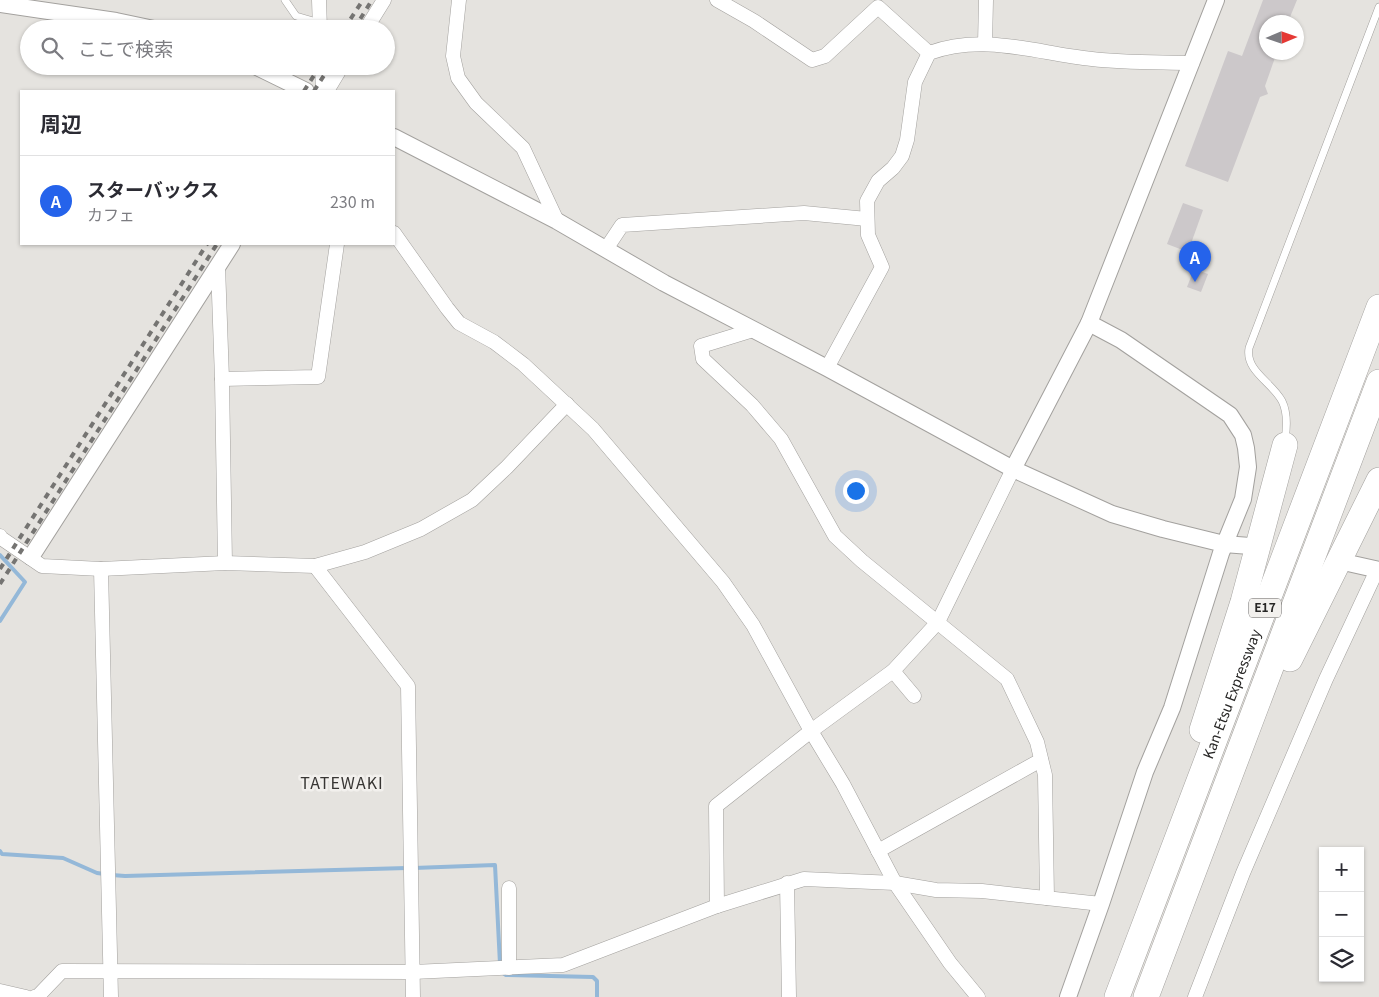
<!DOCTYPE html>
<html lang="ja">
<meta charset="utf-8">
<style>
body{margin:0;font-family:Georgia,"Noto Sans JP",serif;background:#f2f2f3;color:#2b2b33}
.controls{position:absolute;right:15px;bottom:15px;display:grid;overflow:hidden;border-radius:0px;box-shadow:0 1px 4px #0004}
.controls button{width:45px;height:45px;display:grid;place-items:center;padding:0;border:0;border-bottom:1px solid #e1e1e2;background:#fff;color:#2b2b33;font:25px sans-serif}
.compass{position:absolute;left:1259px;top:15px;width:45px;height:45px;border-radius:50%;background:#fff;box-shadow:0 1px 4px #0004;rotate:88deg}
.you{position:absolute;left:855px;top:490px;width:18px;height:18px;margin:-12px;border:4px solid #fff;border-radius:50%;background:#1a73e8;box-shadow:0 0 0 8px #1a73e833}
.badge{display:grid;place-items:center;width:32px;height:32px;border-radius:50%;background:#2563eb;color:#fff;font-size:16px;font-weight:700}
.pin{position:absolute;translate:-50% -41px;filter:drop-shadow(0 1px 2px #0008)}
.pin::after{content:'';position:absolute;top:26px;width:18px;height:15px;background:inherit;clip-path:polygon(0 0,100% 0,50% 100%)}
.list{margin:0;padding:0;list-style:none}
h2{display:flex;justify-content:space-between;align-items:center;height:65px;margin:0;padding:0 20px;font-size:21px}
h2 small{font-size:16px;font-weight:400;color:#7c7c81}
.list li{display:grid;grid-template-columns:32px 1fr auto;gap:15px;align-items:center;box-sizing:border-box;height:90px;padding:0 20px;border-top:1px solid #e1e1e2}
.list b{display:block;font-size:19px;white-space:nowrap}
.list p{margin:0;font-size:16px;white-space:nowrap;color:#7c7c81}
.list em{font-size:16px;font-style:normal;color:#7c7c81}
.icon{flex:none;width:28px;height:28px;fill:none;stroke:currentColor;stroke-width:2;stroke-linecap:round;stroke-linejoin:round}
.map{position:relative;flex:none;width:1379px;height:997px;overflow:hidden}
.search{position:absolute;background:#fff;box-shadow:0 1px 4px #0004;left:20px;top:20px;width:375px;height:55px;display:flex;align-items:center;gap:12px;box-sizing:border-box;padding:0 18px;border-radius:28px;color:#7c7c81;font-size:19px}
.panel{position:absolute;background:#fff;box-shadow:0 1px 4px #0004;left:20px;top:90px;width:375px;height:155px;border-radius:0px}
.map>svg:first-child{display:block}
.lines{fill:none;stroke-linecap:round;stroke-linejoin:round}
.stream{stroke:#94b8d8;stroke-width:4}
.building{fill:#ccc8ca}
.service-casing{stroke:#a3a19e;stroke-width:8}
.minor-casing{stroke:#a3a19e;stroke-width:15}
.tertiary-casing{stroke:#a3a19e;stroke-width:18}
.motorway-casing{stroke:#a3a19e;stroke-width:26}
.service{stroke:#fff;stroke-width:7}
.minor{stroke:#fff;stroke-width:14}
.tertiary{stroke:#fff;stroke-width:16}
.motorway{stroke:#fff;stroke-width:25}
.rail{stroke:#757472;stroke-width:4;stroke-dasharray:6 6;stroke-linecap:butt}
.labels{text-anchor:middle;stroke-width:5;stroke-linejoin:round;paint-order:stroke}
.shield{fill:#f2f0ed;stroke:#646361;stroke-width:1}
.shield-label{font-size:12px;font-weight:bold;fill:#272625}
.street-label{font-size:14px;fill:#272625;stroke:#f2f0ed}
.quarter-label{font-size:16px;letter-spacing:1px;fill:#383634;stroke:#f2f0ed}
</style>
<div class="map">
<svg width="1379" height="997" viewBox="0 0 1379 997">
<rect width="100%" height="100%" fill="#e5e3df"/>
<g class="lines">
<g class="stream">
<polyline points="0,555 25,582 0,621"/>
<polyline points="0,851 2,854 63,858 97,873 105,874"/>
<polyline points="414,868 495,865 500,964"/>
<polyline points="112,875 125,876 407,868"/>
<polyline points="503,973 506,975 593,977 597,981 597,997"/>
</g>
</g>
<g class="building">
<polygon points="1263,0 1297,0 1288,22 1266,22 1266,52 1277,52 1265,86 1268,94 1260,97 1228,182 1185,166 1228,51 1242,56"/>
<polygon points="1183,203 1203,210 1188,252 1167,244"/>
<polygon points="1194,269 1208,274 1201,292 1187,287"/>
</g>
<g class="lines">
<g class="service-casing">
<g id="service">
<polyline points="285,0 296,16 320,23"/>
<path d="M 1285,440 C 1287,427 1288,413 1282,401 C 1272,382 1245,371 1249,348 L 1379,7"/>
</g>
</g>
<g class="minor-casing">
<g id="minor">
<polyline points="319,0 320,29"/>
<polyline points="459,0 453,56 458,78 476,103 523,148 557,221"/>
<polyline points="717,0 754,21 812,60 825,56 878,7 929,53"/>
<polyline points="366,29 384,0"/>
<polyline points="985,44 986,0"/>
<polyline points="322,66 323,91"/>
<polyline points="327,91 342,66"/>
<polyline points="394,233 447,308 459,323 494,342 523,364 593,429 723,582 753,625 811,731 843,784 895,883 950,963 978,997"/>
<polyline points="606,249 622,225 804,213 867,219"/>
<polyline points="218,266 222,379 225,563"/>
<polyline points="753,330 701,346 703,359 752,405 781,439 835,536 862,561 1007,679 1037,742 1045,775 1047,898"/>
<path d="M 827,368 L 882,267 L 868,235 L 867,201 L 878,181 L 893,168 L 902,156 L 907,140 L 915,82 L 929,53 C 985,33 1035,53 1092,59 C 1125,63 1159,62 1192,63"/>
<polyline points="222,379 318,377 337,244"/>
<polyline points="0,536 1,538 42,566 101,569 225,563 315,566 365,552 421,529 472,500 507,467 567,404"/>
<polyline points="315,566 408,686 413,997"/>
<polyline points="101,569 111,997"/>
<polyline points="893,671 914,696"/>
<polyline points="878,851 1041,760"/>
<polyline points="787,883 789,997"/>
<polyline points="717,906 716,806 811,731 893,671 938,622 1013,469"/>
<polyline points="509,968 509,888"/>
<polyline points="0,991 26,997"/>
<polyline points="34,997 38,996 62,971 413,972 563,965 717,906 804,879 895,883 936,890 982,891 1101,904"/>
<polyline points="1195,997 1243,873 1326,679 1377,570"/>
</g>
</g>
<g class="tertiary-casing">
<g id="tertiary">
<polyline points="0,4 116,21 154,29"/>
<polyline points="255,66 306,91"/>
<polyline points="394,137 557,221 664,283 827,368 1013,469 1112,514 1163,529 1224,544 1250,546"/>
<polyline points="1013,469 1089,323 1216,0"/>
<polyline points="31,557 232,244"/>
<polyline points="1348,563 1379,570"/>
<polyline points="1068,997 1101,904 1145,772 1172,708 1221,553 1243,499 1248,467 1246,448 1243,435 1230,415 1121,340 1089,323"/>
</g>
</g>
<g class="motorway-casing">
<g id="motorway">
<polyline points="1290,659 1379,480"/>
<polyline points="1202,730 1243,602 1285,445"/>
<path id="s1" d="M 1117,997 L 1379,307"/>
<polyline points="1146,997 1379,382"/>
</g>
</g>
<use href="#service" class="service"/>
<use href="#minor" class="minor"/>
<use href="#tertiary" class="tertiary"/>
<use href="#motorway" class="motorway"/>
<g class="rail">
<polyline points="344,29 363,0"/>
<polyline points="354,29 372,0"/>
<polyline points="304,91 320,66"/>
<polyline points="314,91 330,66"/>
<polyline points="0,569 207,244"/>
<polyline points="0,584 217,244"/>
</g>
</g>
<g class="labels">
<rect class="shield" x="1249" y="598.5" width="32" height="19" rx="4"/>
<g class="shield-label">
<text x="1265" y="612">E17</text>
</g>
<g class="street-label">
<text dy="5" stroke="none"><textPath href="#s1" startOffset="324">Kan-Etsu Expressway</textPath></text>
</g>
<g class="quarter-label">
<text x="342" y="789">TATEWAKI</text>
</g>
</g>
</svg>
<div class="controls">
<button>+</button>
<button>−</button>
<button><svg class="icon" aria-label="layers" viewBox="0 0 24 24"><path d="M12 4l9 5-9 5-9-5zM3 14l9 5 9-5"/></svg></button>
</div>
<svg class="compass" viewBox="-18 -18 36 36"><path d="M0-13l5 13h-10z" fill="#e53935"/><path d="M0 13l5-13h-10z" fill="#7c7c81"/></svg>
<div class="you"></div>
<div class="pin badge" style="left:1195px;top:282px">A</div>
<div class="search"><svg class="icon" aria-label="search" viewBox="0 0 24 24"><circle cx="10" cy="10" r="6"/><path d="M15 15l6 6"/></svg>ここで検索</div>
<section class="panel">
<h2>周辺<small></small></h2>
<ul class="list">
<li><span class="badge">A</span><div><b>スターバックス</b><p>カフェ</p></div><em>230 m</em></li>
</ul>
</section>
</div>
